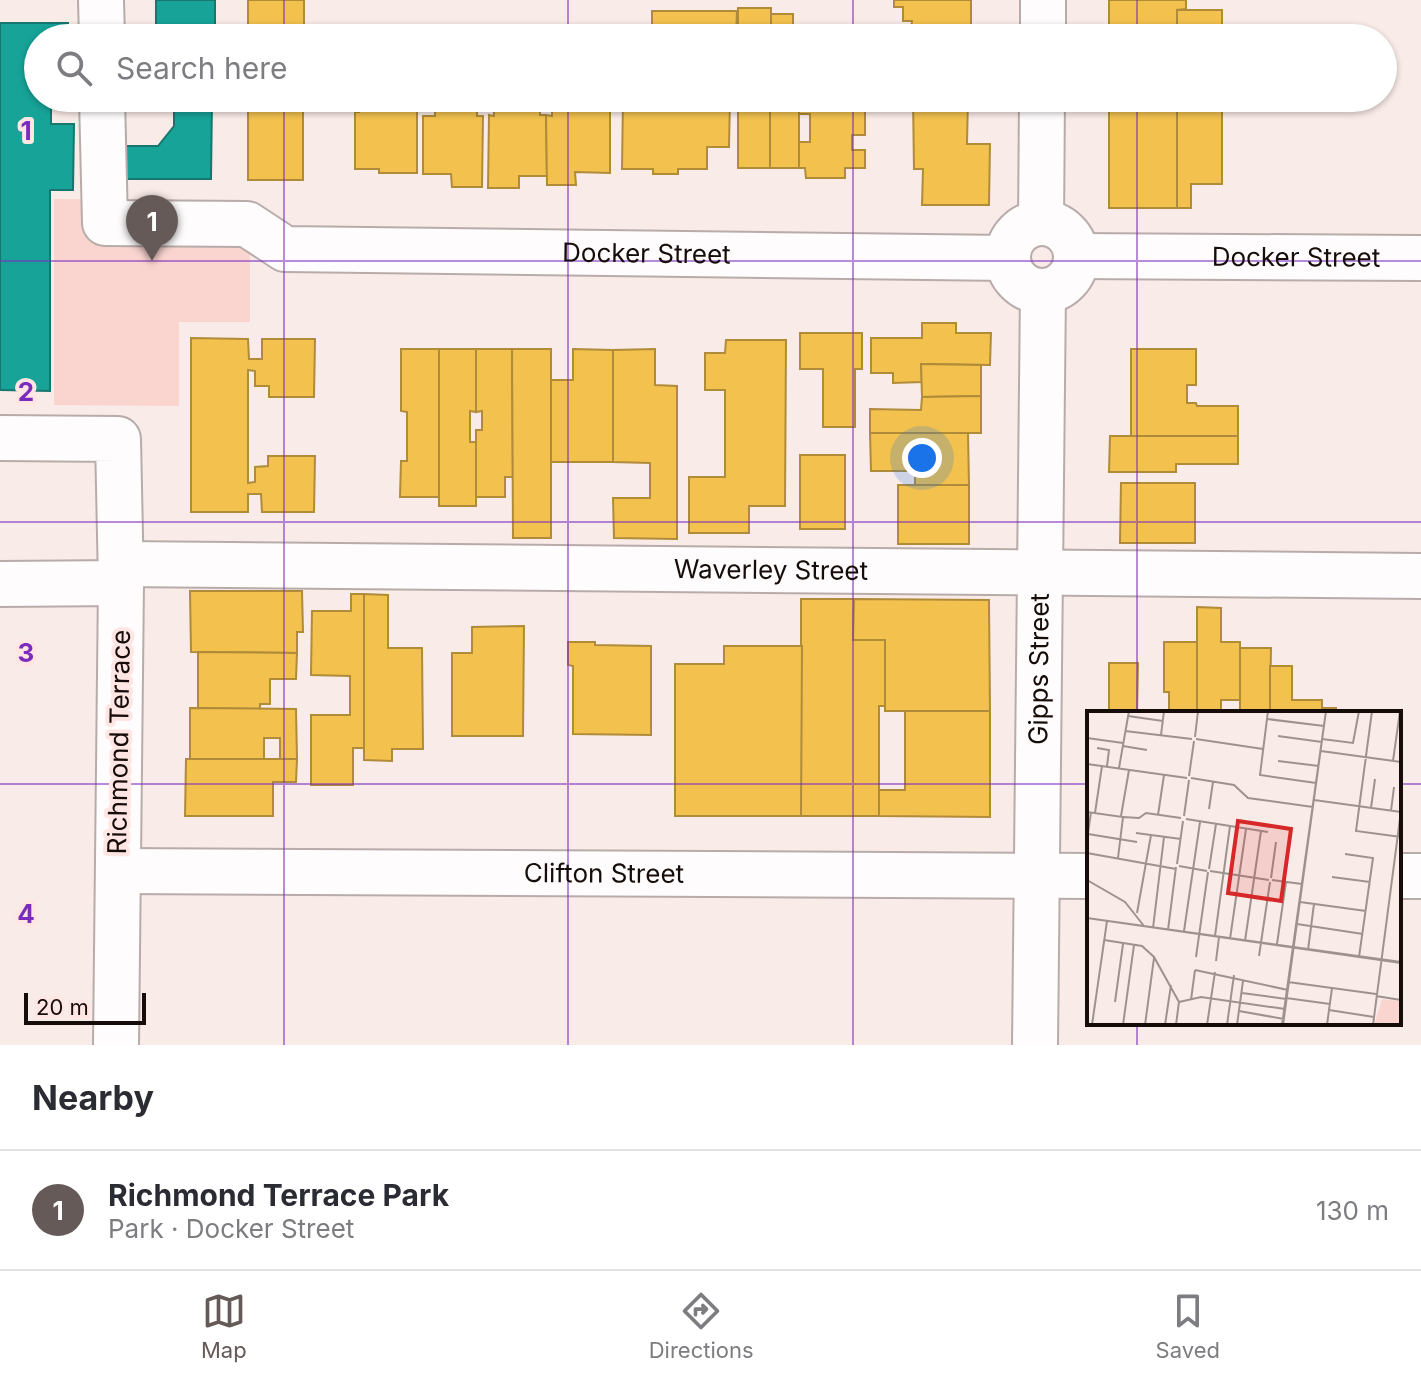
<!DOCTYPE html>
<meta charset="utf-8">
<style>
body{margin:0;font-family:Inter,sans-serif;background:#f2f2f3;color:#2b2b33}
.scale{position:absolute;left:24px;bottom:20px;width:122px;box-sizing:border-box;padding-left:8px;border:4px solid #160c0a;border-top:0;font-size:22px;line-height:28px;white-space:nowrap;color:#160c0a;-webkit-text-stroke:6px #ffe6e2;paint-order:stroke}
.you{position:absolute;left:922px;top:458px;width:28px;height:28px;margin:-20px;border:6px solid #fff;border-radius:50%;background:#1a73e8;box-shadow:0 0 0 12px #1a73e833}
.badge{display:grid;place-items:center;width:52px;height:52px;border-radius:50%;background:#655a58;color:#fff;font-size:26px;font-weight:700}
.pin{position:absolute;translate:-50% -66px;filter:drop-shadow(0 2px 4px #0008)}
.pin::after{content:'';position:absolute;top:42px;width:28px;height:24px;background:inherit;clip-path:polygon(0 0,100% 0,50% 100%)}
.list{margin:0;padding:0;list-style:none}
h2{display:flex;justify-content:space-between;align-items:center;height:104px;margin:0;padding:0 32px;font-size:34px}
h2 small{font-size:26px;font-weight:400;color:#7c7c81}
.list li{display:grid;grid-template-columns:52px 1fr auto;gap:24px;align-items:center;box-sizing:border-box;height:120px;padding:0 32px;border-top:2px solid #e1e1e2}
.list b{display:block;font-size:30px;white-space:nowrap}
.list p{margin:0;font-size:26px;white-space:nowrap;color:#7c7c81}
.list em{font-size:26px;font-style:normal;color:#7c7c81}
.icon{flex:none;width:44px;height:44px;fill:none;stroke:currentColor;stroke-width:2;stroke-linecap:round;stroke-linejoin:round}
.map{position:relative;flex:none;width:1421px;height:1045px;overflow:hidden}
.search{position:absolute;background:#fff;box-shadow:0 2px 6px #0004;left:24px;right:24px;top:24px;height:88px;display:flex;align-items:center;gap:20px;box-sizing:border-box;padding:0 28px;border-radius:44px;color:#7c7c81;font-size:30px}
.sheet{height:224px;background:#fff}
nav{display:flex;justify-content:space-around;align-items:center;box-sizing:border-box;height:112px;border-top:2px solid #e1e1e2;background:#fff;font-size:22px;color:#7c7c81}
nav a{display:grid;justify-items:center;gap:4px}
nav .on{color:#655a58}
.map>svg:first-child{display:block}
.green{fill:#fad5cf}
.homes{fill:#f2c14e;stroke:#b08b3a;stroke-width:2}
.public{fill:#17a398;stroke:#17766d;stroke-width:2}
.lines{fill:none;stroke-linecap:round;stroke-linejoin:round}
.minor-casing{stroke:#b8acaa;stroke-width:48}
.minor{stroke:#fefcfc;stroke-width:44}
.grid{fill:none;stroke:#7b2cbf;stroke-width:2;stroke-opacity:0.55}
.labels{text-anchor:middle;stroke-width:8;stroke-linejoin:round;paint-order:stroke}
.street-label{font-size:26px;fill:#160c0a;stroke:#ffe6e2}
.inset-road{fill:none;stroke:#9e928f;stroke-width:2}
.view{fill:#d62828;fill-opacity:0.15;stroke:#d62828;stroke-width:4}
.inset-edge{fill:none;stroke:#160c0a;stroke-width:4}
.grid-label{font-size:26px;text-anchor:middle;font-weight:bold;fill:#7b2cbf;stroke:#ffe6e2;stroke-width:8;stroke-linejoin:round;paint-order:stroke}
</style>
<div class="map">
<svg width="1421" height="1045" viewBox="0 0 1421 1045">
<rect width="100%" height="100%" fill="#f9ebe8"/>
<polygon class="green" points="54,199 250,200 250,322 179,322 179,406 54,405"/>
<g class="homes">
<rect x="248" y="0" width="56" height="38"/>
<polygon points="894,0 971,0 971,29 911,29 912,21 903,21 903,7 894,7"/>
<polygon points="1109,0 1186,0 1186,9 1177,10 1177,38 1109,38"/>
<rect x="738" y="8" width="33" height="30"/>
<rect x="1177" y="10" width="45" height="28"/>
<polygon points="652,11 737,11 736,38 652,38"/>
<rect x="771" y="14" width="22" height="24"/>
<polygon points="902,29 962,29 962,38 865,38 865,31 902,31"/>
<polygon points="845,31 865,31 865,38 827,38 845,38"/>
<rect x="248" y="98" width="55" height="82"/>
<polygon points="359,98 417,98 417,173 379,173 379,169 355,169 355,112 359,112"/>
<polygon points="435,98 477,98 477,116 483,116 482,187 452,187 451,174 423,174 423,116 435,116"/>
<polygon points="494,98 540,98 540,115 546,115 547,176 519,176 519,188 488,188 489,115 494,116"/>
<polygon points="552,98 610,98 610,173 575,172 576,185 547,185 546,115 552,116"/>
<polygon points="623,98 730,98 729,147 707,147 707,169 678,169 678,174 653,174 653,169 622,169"/>
<rect x="738" y="98" width="32" height="70"/>
<polygon points="770,98 799,99 799,168 770,168"/>
<polygon points="799,98 865,98 865,135 852,135 852,150 865,150 865,168 845,168 845,178 806,178 805,168 799,168 799,142 810,142 810,114 799,114"/>
<polygon points="913,98 968,98 967,144 990,144 989,205 922,205 923,169 914,169"/>
<rect x="1109" y="98" width="68" height="110"/>
<polygon points="1177,98 1222,98 1222,184 1191,184 1191,208 1177,208"/>
<polygon points="922,323 956,323 956,333 991,333 990,365 921,364 922,382 893,383 893,373 871,373 871,338 922,338"/>
<polygon points="800,333 862,333 862,369 855,369 855,427 823,427 823,369 800,369"/>
<polygon points="191,338 248,339 249,359 262,359 262,339 315,339 314,397 269,397 269,386 255,386 255,371 248,370 248,483 255,482 255,467 268,466 268,456 315,456 314,512 262,512 261,494 248,494 248,512 191,512"/>
<polygon points="726,340 786,340 785,506 749,506 749,533 689,533 689,477 725,477 725,390 705,390 705,353 725,353"/>
<polygon points="401,349 439,349 439,497 400,497 401,461 407,461 407,412 401,411"/>
<polygon points="439,349 476,349 476,412 470,411 470,442 476,442 476,506 439,506"/>
<polygon points="476,349 512,349 513,477 505,477 505,497 476,497 476,430 482,430 482,411 476,412"/>
<polygon points="512,349 551,349 551,538 513,538"/>
<polygon points="573,349 613,350 613,462 551,462 551,380 573,380"/>
<polygon points="655,349 655,385 677,386 677,539 614,538 613,498 650,498 650,463 613,462 613,350"/>
<polygon points="1131,349 1196,349 1196,385 1187,385 1187,403 1196,403 1197,406 1238,406 1238,436 1131,436"/>
<polygon points="921,364 981,365 981,396 922,397"/>
<polygon points="981,396 981,433 870,433 870,409 921,410 922,397"/>
<polygon points="870,433 968,433 969,485 915,485 915,471 871,471"/>
<polygon points="1110,436 1238,436 1238,464 1176,464 1176,472 1109,472"/>
<rect x="800" y="455" width="45" height="74"/>
<polygon points="1121,483 1195,483 1195,543 1120,543"/>
<rect x="898" y="485" width="71" height="59"/>
<polygon points="190,591 302,591 303,632 297,632 297,653 191,652"/>
<polygon points="351,594 364,594 364,748 353,748 353,785 311,785 311,715 350,715 350,676 311,675 312,611 351,611"/>
<polygon points="364,594 388,595 388,648 422,648 423,749 392,749 392,761 364,760"/>
<polygon points="801,599 854,599 853,640 885,640 885,706 879,706 879,816 801,816"/>
<polygon points="854,599 989,600 990,711 885,711 885,640 853,640"/>
<polygon points="1197,607 1221,608 1221,642 1240,642 1240,700 1221,700 1221,713 1197,713"/>
<polygon points="524,626 523,736 452,736 452,653 472,653 472,627"/>
<polygon points="568,642 595,642 595,645 651,646 651,735 573,734 573,666 568,665"/>
<polygon points="1164,642 1197,642 1197,713 1169,713 1169,692 1164,692"/>
<polygon points="724,646 802,646 801,816 675,816 675,664 724,664"/>
<polygon points="1240,648 1271,648 1270,713 1240,713"/>
<polygon points="198,652 297,653 296,679 270,679 270,704 260,704 260,709 198,708"/>
<polygon points="1109,663 1138,663 1137,713 1109,713"/>
<polygon points="1270,666 1292,666 1292,700 1322,700 1322,708 1336,708 1336,713 1270,713"/>
<polygon points="190,708 296,709 297,759 280,760 280,738 264,738 264,759 190,759"/>
<polygon points="905,711 990,711 990,817 879,816 879,790 905,790"/>
<polygon points="186,759 297,759 296,782 273,782 273,816 185,816"/>
</g>
<g class="public">
<rect x="156" y="0" width="59" height="38"/>
<polygon points="0,23 68,23 68,38 38,38 38,98 67,98 67,103 51,103 51,124 74,124 73,190 50,190 50,391 0,390"/>
<polygon points="174,98 212,98 211,179 125,179 125,146 158,146 174,126"/>
</g>
<g class="lines">
<g class="minor-casing">
<g id="minor">
<polyline points="101,0 102,38"/>
<polyline points="1043,38 1043,0"/>
<path id="s1" d="M 102,98 L 105,223 L 247,224 L 285,249 L 1008,258"/>
<polyline points="1041,223 1042,98"/>
<circle cx="1042" cy="257" r="34"/>
<path id="s2" d="M 1076,256 L 1421,258"/>
<polyline points="0,438 118,439 121,583 116,1045"/>
<path id="s3" d="M 121,564 L 1421,576"/>
<polyline points="0,584 121,583"/>
<path id="s4" d="M 118,871 L 1089,876"/>
<polyline points="1399,876 1421,876"/>
<path id="s5" d="M 1035,1045 L 1043,291"/>
</g>
</g>
<use href="#minor" class="minor"/>
</g>
<path class="grid" d="M 284,0 L 284,38M 568,0 L 568,38M 853,0 L 853,38M 1137,0 L 1137,38M 284,98 L 284,1045M 568,98 L 568,1045M 853,98 L 853,1045M 1137,98 L 1137,713M 0,261 L 1421,261M 0,522 L 1421,522M 0,784 L 1089,784M 1399,784 L 1421,784M 1137,1023 L 1137,1045"/>
<g class="labels">
<g class="street-label">
<text dy="9" stroke="none"><textPath href="#s1" startOffset="674">Docker Street</textPath></text>
<text dy="9" stroke="none"><textPath href="#s2" startOffset="220">Docker Street</textPath></text>
<text dy="9" stroke="none"><textPath href="#s3" startOffset="650">Waverley Street</textPath></text>
<text dy="9" stroke="none"><textPath href="#s5" startOffset="376">Gipps Street</textPath></text>
<text transform="translate(119 742) rotate(-89)" y="9">Richmond Terrace</text>
<text dy="9" stroke="none"><textPath href="#s4" startOffset="486">Clifton Street</textPath></text>
</g>
</g>
<g transform="translate(1087 711)">
<rect width="314" height="314" fill="#f9ebe8"/>
<path d="M 295,288 L 314,290 L 314,314 L 287,314 Z" fill="#fad5cf"/>
<path class="inset-road" d="M 181,0 L 173,64 L 229,72M 285,0 L 269,120 L 314,126M 41,5 L 76,10M 180,8 L 237,15M 38,20 L 105,28M 74,24 L 77,0M 191,25 L 235,31M 108,26 L 111,0M 0,27 L 36,32M 109,28 L 176,38M 235,28 L 266,32 L 272,0M 36,35 L 60,39M 10,37 L 22,39 L 20,55M 234,40 L 314,51M 191,50 L 232,55M 306,50 L 313,0M 0,53 L 100,67M 32,57 L 42,0M 102,65 L 107,30M 104,67 L 147,74 L 161,87 L 226,96M 227,89 L 314,101M 284,97 L 288,68M 122,98 L 126,71M 304,100 L 307,76M 0,101 L 36,106 L 31,147M 8,102 L 15,55M 71,104 L 77,64M 34,105 L 42,59M 97,105 L 102,69M 36,106 L 52,107 L 59,102 L 94,107M 99,108 L 181,121M 49,122 L 94,128M 1,123 L 50,131M 0,129 L 4,101M 0,142 L 89,158M 258,143 L 286,147 L 272,246M 90,153 L 96,110M 92,155 L 120,160M 122,158 L 129,113M 123,160 L 182,169M 245,166 L 283,171M 184,167 L 189,131M 0,169 L 38,191 L 57,215M 185,169 L 215,173M 213,191 L 279,200M 50,202 L 64,124M 0,207 L 314,251M 0,207 L 314,252M 210,213 L 276,223M 66,217 L 77,126M 81,219 L 89,156M 97,220 L 113,111M 128,225 L 143,115M 143,228 L 159,118M 17,229 L 55,235 L 67,246 L 92,291 L 89,314M 158,230 L 174,120M 190,233 L 199,171M 221,239 L 227,193M 172,245 L 183,171M 109,246 L 121,161M 129,250 L 132,226M 108,259 L 201,279M 201,271 L 289,283M 155,282 L 199,288M 289,285 L 314,289M 199,287 L 243,293M 104,289 L 108,259M 28,291 L 36,233M 92,291 L 114,286 L 198,298M 242,299 L 287,306M 152,300 L 197,308M 5,314 L 20,210M 36,314 L 47,234M 58,314 L 67,247M 78,314 L 84,274M 120,314 L 128,261M 140,314 L 147,264M 150,314 L 156,270M 195,314 L 239,0M 196,314 L 239,0M 240,314 L 245,277M 286,314 L 314,100"/>
<path class="view" d="M 151,110 L 204,118 L 194,190 L 141,182 Z"/>
<rect width="314" height="314" class="inset-edge"/>
</g>
<g class="grid-label">
<text x="26" y="140">1</text>
<text x="26" y="401">2</text>
<text x="26" y="662">3</text>
<text x="26" y="923">4</text>
</g>
</svg>
<div class="scale">20 m</div>
<div class="you"></div>
<div class="pin badge" style="left:152px;top:261px">1</div>
<div class="search"><svg class="icon" aria-label="search" viewBox="0 0 24 24"><circle cx="10" cy="10" r="6"/><path d="M15 15l6 6"/></svg>Search here</div>
</div>
<section class="sheet">
<h2>Nearby<small></small></h2>
<ul class="list">
<li><span class="badge">1</span><div><b>Richmond Terrace Park</b><p>Park · Docker Street</p></div><em>130 m</em></li>
</ul>
</section>
<nav>
<a class="on"><svg class="icon" aria-label="map" viewBox="0 0 24 24"><path d="M3 6l6-2 6 2 6-2v14l-6 2-6-2-6 2zM9 4v14M15 6v14"/></svg>Map</a>
<a><svg class="icon" aria-label="directions" viewBox="0 0 24 24"><path d="M12 3l9 9-9 9-9-9zM9 14v-3h6M13 9l2 2-2 2"/></svg>Directions</a>
<a><svg class="icon" aria-label="saved" viewBox="0 0 24 24"><path d="M7 4h10v16l-5-4-5 4z"/></svg>Saved</a>
</nav>
